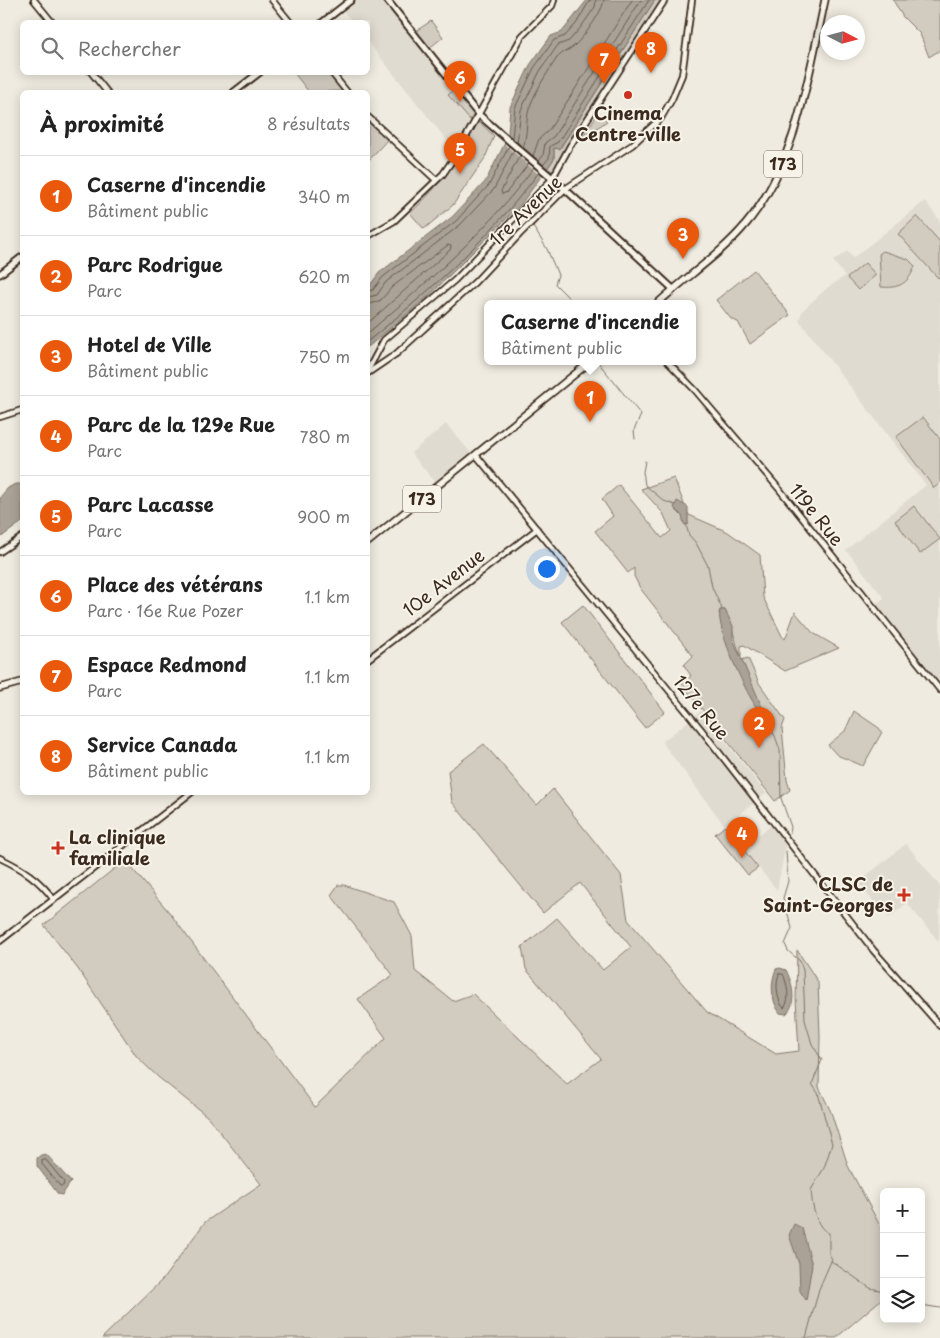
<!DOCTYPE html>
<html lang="fr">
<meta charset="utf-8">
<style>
body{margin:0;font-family:"Playpen Sans",sans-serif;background:#f2f2f2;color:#222}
.controls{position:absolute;right:15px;bottom:15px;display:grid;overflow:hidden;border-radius:8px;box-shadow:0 2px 12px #0003}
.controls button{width:45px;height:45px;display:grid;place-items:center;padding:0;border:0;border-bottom:1px solid #e0e0e0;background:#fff;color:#222;font:25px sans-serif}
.compass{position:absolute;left:820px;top:15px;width:45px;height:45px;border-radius:50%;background:#fff;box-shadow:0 2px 12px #0003;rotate:96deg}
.you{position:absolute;left:546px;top:568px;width:18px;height:18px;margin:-12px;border:4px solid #fff;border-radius:50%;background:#1a73e8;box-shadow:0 0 0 8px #1a73e833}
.badge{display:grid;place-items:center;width:32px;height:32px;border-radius:50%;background:#ea580c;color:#fff;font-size:16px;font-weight:700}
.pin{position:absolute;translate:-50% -41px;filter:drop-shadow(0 1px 2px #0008)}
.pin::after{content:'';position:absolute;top:26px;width:18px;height:15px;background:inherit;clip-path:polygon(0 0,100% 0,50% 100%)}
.popup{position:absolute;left:484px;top:300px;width:212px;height:65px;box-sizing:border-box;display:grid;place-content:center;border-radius:8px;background:#fff;filter:drop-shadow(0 1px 4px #0005);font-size:16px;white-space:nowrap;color:#767676}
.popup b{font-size:19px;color:#222}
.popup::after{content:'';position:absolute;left:50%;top:100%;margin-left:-10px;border:10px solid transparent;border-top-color:#fff}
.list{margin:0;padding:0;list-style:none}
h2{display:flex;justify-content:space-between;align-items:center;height:65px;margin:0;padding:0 20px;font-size:21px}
h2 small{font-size:16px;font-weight:400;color:#767676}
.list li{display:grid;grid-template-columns:32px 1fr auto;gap:15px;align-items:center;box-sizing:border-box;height:80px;padding:0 20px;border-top:1px solid #e0e0e0}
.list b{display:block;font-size:19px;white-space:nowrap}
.list p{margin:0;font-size:16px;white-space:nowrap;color:#767676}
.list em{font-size:16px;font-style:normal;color:#767676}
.icon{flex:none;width:28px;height:28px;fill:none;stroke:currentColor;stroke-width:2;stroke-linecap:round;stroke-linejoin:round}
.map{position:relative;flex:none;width:940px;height:1338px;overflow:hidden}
.search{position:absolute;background:#fff;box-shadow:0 2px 12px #0003;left:20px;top:20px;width:350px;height:55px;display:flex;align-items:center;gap:12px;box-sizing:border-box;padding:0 18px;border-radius:8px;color:#767676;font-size:19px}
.panel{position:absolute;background:#fff;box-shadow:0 2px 12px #0003;left:20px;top:90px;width:350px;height:705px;border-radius:8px}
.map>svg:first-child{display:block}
.built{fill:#e0dbd0}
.green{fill:#d1cbc0;stroke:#867a6f}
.water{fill:#aaa296;stroke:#7e7266}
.pier{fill:#efebe0}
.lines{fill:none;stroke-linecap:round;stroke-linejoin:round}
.shore{stroke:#675a4e;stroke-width:1}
.stream{stroke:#7e7266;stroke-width:1}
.tertiary-casing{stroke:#3b2a1e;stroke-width:8}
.secondary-casing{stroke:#3b2a1e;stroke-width:9}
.primary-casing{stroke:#3b2a1e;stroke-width:9}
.tertiary{stroke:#f7f3e8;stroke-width:4.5}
.secondary{stroke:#f7f3e8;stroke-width:5}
.primary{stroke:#f7f3e8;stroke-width:5.5}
.poi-dot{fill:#c8321e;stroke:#f7f3e8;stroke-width:2}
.labels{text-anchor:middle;stroke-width:4;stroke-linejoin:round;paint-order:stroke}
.shield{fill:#f7f3e8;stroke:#73665b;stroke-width:1}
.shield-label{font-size:16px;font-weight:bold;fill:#3b2a1e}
.poi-label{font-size:18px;font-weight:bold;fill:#3b2a1e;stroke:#f7f3e8}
.street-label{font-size:18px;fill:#3b2a1e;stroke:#f7f3e8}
</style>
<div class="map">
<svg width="940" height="1338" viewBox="0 0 940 1338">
<rect width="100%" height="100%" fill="#efebe0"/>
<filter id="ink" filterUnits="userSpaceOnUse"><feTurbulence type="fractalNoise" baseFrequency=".02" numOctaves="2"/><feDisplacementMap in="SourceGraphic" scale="10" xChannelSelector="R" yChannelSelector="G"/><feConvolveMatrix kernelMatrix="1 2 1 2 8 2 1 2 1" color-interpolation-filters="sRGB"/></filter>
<g filter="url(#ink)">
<g class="built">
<polygon points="350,0 387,0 478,114 457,153 368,42 368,22 352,22 341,8"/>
<polygon points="925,201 940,221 940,690 873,606 884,598 846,550 926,485 799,320 803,310 827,288 845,276 833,261 847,251 853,258"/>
<polygon points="446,424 471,453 435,482 411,453"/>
<polygon points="701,711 766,793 725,826 662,742"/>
<polygon points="774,823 787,839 777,890 742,848"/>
<polygon points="906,844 940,886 939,942 907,903 889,918 857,883"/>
</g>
<g class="green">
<polygon points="655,0 662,0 572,138 556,166 553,171 547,169 554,159 554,148 560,149"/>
<polygon points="893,0 940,0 940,50 929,57 920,34 903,17"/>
<polygon points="431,21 443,37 427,50 413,33"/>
<polygon points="294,73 329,73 344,91 309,92"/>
<polygon points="454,90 474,114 470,120 448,95"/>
<polygon points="598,113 607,121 581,139 597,115"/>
<polygon points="368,120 388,139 368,161"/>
<path d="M 477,120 L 494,136 L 485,158 L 453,205 L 424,229 L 410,213 C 442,184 458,158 477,120 Z"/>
<polygon points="917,216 940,242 940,276 938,278 898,234"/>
<path d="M 883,251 L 908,259 L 915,266 C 909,283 899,289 881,287 L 879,254 Z"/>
<polygon points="865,263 876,275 858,290 847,278"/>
<polygon points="754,270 790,315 750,344 738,322 731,319 716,300"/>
<polygon points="923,417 940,439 940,483 934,488 896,437"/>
<path d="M 674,478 L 684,504 L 682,516 L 688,525 L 687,511 L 689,515 L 728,532 L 760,555 L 763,597 L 782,636 L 785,639 L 786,637 L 795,612 L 813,633 L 839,648 L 785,671 L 744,645 L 741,646 L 741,657 C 735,641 732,625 725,610 L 720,610 L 719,613 L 735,662 L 748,658 L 759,683 L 785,720 L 782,728 L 787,780 L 790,790 L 775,801 L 682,684 L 691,676 L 684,665 L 693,656 L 640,588 L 634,576 L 634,568 L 628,573 L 595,531 L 613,516 L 602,499 L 619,485 L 662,538 L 671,531 L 663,513 L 641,489 Z"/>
<polygon points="914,506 940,539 920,554 895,521"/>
<polygon points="583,605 665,712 645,728 562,622"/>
<polygon points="854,711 879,728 882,732 863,766 837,755 828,745 845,731"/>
<polygon points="484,744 537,805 553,789 621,875 628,920 707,1012 776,1054 799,1051 796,999 797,950 818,982 820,1036 819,1087 831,1112 848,1166 884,1233 884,1297 836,1338 102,1338 163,1279 205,1222 261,1184 208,1117 158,1077 137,1057 78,969 44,925 125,860 169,912 315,1107 386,1038 358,999 393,975 331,895 338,885 344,885 394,902 412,936 415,971 453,1001 473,994 567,1084 601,1059 526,969 522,947 557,918 603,970 631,947 580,883 543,913 452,802 448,771"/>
<polygon points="725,826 758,868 748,875 715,834"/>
</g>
<g class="water">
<polygon points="587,0 655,0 559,149 554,148 554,159 521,204 429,296 368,347 368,288 379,273 452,217 485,182 506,141 508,133 510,107 530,65 551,36 562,32"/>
<polygon points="15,484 22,484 22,522 0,538 0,497 8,488"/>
<polygon points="677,501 688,507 688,525 684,524 682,516 674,508"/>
<path d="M 720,610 L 725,610 L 733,626 L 733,639 L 762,707 L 762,715 C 749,701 715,628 720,610 Z"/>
<path d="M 780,968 L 786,970 C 792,982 798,1003 786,1014 L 780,1013 C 771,1001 770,983 776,969 Z"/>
<polygon points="46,1154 71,1182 62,1195 58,1194 37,1166 37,1158 41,1155"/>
<polygon points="794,1224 802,1228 812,1265 806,1300 800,1291 799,1264 789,1235"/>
</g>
<polygon class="pier" points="506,133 548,170 543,178 502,142"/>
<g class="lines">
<g class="shore">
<polyline points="512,138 515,108 534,68 554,40 565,36 576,24 590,0"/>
<polyline points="517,143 521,110 540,71 558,45 569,41 581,27 595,7 596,0"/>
<path d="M 523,148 C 527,136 526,125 528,113 C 531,98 548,71 557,58 C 563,51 569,51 575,45 C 584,37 603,11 604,0"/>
<polyline points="520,155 501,191 502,194 507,192 529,163"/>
<polyline points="533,156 539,139 549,130 632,0"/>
<polyline points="539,161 543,156 545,143 554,136 641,0"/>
<polyline points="543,165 549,158 550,146 558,142 649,0"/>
<polyline points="368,291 373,290 383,277 456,221 489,185 509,146"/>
<polyline points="368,297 377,295 386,282 460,225 494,189 514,150"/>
<polyline points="368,305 381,300 392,287 448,245 451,246 450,250 368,323"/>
<path d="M 368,333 C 427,282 488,231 534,167"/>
<path d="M 368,341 C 430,291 492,236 539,172"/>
<path d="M 779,974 L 783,974 C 787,983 791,1000 784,1008 C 777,1002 775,983 779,974 Z"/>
<polygon points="46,1160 64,1182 63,1186 60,1186 42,1164 42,1161"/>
</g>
<g class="stream">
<polyline points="532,225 547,249 558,275 555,284 574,303"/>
<polyline points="597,361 641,415 634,430 635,439"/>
<polyline points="645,461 643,472 645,485 664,501 675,505"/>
<polyline points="686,525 689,535 696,543 708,566 712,587 722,609"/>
<polyline points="762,715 775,736 780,750 781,798 791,827 790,833"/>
<path d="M 786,851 L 788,881 L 783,898 L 792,928 L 785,944 L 788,951 L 800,961 L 803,970 L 805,1020 L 812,1044 L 822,1060 L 812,1084 L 818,1093 L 832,1144 L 824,1168 L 811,1190 C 812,1203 815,1228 829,1233 L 829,1254 L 832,1259 L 819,1289 L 806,1338"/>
<polyline points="831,1261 870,1288 884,1291"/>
<polyline points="921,1305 940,1308"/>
</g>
<g class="tertiary-casing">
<g id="tertiary">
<polyline points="34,0 52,22"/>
<polyline points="272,0 290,22"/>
<polyline points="91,72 107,92"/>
<polyline points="331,72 347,92"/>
<polyline points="368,117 436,180"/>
<polyline points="368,236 394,221 443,174 456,155 522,36 552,6 554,0"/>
<polyline points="667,361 695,390 780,490 940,690"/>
<polyline points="368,370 384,340 455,280 552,179 570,146 665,0"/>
<polyline points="368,373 396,354 475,282 520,234 565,189 632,145 661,118 672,99 682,75 692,0"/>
<polyline points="0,417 22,410"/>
<polyline points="476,455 700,728 874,951 940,1026"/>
<polyline points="0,552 22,537"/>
<polyline points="368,659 537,529"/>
<path d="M 0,858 C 23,869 39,879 54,900"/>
<polyline points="0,941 192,792"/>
</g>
</g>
<g class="secondary-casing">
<g id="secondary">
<polyline points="387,0 478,114 565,189 673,289"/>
<polyline points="323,22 351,0"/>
<polyline points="234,92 260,72"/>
<polyline points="0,274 22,257"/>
</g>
</g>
<g class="primary-casing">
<g id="primary">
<path d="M 658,303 C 686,277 721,254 746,224 C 796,165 809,74 825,0"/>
<polyline points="368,542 591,361"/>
<polyline points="0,688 22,682"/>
</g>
</g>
<use href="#tertiary" class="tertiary"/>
<use href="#secondary" class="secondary"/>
<use href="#primary" class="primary"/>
</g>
</g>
<g class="poi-dot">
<circle cx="628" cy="95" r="5"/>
<path d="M55.5 840.5h5v5h5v5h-5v5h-5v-5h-5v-5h5z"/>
<path d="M901.5 887.5h5v5h5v5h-5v5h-5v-5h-5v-5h5z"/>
</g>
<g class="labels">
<g class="shield">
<rect x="764" y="150.5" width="38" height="27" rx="4"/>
<rect x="403" y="485.5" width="38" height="27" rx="4"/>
</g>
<g class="shield-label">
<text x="783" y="170">173</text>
<text x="422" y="505">173</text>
</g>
<g class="poi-label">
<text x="628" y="120">Cinema<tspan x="628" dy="21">Centre-ville</tspan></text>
<text x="69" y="844" text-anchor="start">La clinique<tspan x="69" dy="21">familiale</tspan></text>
<text x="893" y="891" text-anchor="end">CLSC de<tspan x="893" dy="21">Saint-Georges</tspan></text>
</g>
<g class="street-label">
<text transform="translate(526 211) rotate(-44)" y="6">1re Avenue</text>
<text transform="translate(816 515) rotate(51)" y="6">119e Rue</text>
<text transform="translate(444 583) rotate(-38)" y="6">10e Avenue</text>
<text transform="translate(701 708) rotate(51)" y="6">127e Rue</text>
</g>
</g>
</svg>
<div class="controls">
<button>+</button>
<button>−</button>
<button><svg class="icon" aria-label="layers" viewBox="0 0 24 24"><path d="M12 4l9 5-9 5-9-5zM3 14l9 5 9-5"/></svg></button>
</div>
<svg class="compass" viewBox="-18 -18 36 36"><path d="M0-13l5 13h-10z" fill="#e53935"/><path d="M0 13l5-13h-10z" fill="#767676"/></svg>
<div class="you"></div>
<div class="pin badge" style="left:590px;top:422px">1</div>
<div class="popup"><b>Caserne d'incendie</b>Bâtiment public</div>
<div class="pin badge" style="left:759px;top:748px">2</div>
<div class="pin badge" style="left:683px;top:259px">3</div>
<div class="pin badge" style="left:742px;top:858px">4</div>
<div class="pin badge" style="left:460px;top:174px">5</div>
<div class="pin badge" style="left:460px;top:102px">6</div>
<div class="pin badge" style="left:604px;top:84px">7</div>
<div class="pin badge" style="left:651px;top:73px">8</div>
<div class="search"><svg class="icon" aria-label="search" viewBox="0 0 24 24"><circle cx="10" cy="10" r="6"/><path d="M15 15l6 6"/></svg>Rechercher</div>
<section class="panel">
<h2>À proximité<small>8 résultats</small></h2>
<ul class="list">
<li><span class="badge">1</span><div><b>Caserne d'incendie</b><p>Bâtiment public</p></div><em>340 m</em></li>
<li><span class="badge">2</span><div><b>Parc Rodrigue</b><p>Parc</p></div><em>620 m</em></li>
<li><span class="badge">3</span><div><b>Hotel de Ville</b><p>Bâtiment public</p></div><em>750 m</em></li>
<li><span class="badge">4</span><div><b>Parc de la 129e Rue</b><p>Parc</p></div><em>780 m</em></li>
<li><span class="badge">5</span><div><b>Parc Lacasse</b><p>Parc</p></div><em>900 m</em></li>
<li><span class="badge">6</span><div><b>Place des vétérans</b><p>Parc · 16e Rue Pozer</p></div><em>1.1 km</em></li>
<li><span class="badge">7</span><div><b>Espace Redmond</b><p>Parc</p></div><em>1.1 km</em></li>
<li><span class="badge">8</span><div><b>Service Canada</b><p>Bâtiment public</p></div><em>1.1 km</em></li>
</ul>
</section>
</div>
